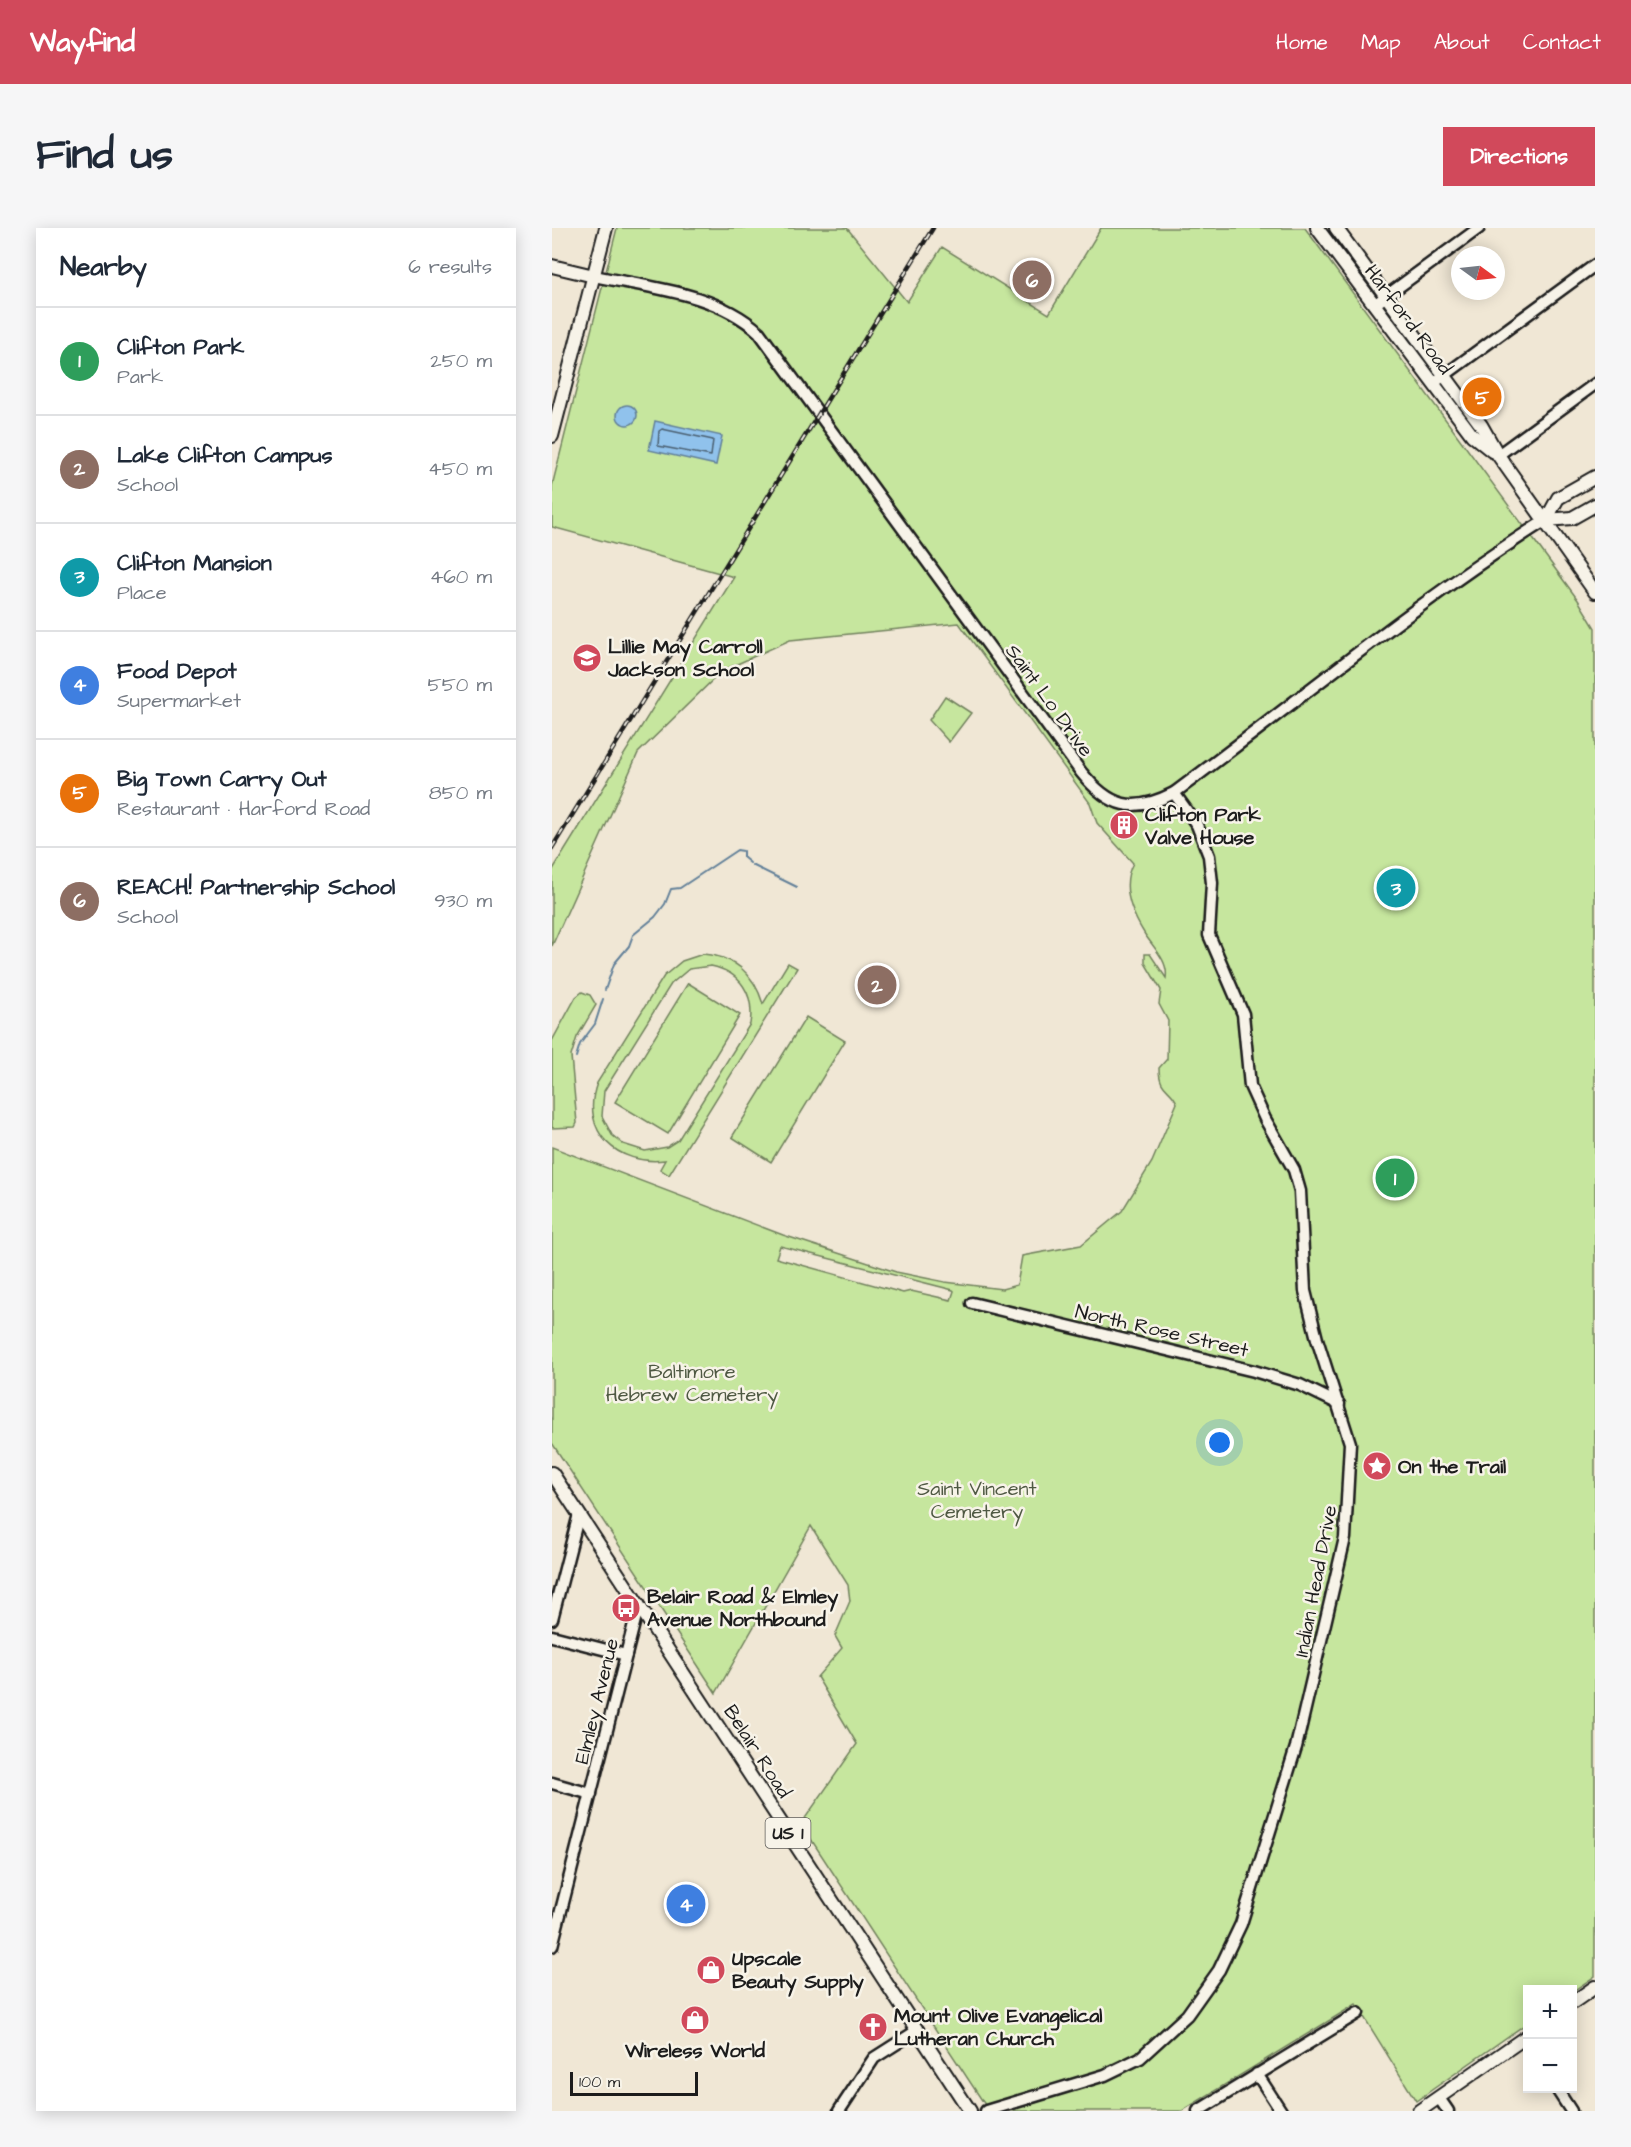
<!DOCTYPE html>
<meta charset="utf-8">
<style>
body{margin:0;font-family:"Architects Daughter",sans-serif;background:#f6f6f7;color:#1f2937}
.controls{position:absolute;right:18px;bottom:18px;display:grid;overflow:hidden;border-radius:0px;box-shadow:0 3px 15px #0003}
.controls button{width:54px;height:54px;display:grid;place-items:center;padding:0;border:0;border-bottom:2px solid #e0e1e3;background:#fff;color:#1f2937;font:30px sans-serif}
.compass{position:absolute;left:899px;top:18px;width:54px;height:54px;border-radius:50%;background:#fff;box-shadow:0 3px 15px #0003;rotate:105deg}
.scale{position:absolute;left:18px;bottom:15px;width:128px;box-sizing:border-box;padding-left:6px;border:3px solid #1c1c1c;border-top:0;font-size:16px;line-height:21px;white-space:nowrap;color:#1c1c1c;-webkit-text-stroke:4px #f7f3e8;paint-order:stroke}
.you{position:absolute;left:668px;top:1215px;width:21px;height:21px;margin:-15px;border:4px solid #fff;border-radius:50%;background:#1a73e8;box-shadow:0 0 0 9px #1a73e833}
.badge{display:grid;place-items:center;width:39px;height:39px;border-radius:50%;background:#d1495b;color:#fff;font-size:20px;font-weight:700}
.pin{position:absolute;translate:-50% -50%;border:3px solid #fff;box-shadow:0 2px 6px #0006}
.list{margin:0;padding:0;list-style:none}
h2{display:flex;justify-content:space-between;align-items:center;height:78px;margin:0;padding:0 24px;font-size:26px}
h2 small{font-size:20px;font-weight:400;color:#747a83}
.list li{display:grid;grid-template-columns:39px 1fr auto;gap:18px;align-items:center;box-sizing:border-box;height:108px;padding:0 24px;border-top:2px solid #e0e1e3}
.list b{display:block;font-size:22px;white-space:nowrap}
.list p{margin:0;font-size:20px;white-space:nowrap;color:#747a83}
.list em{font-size:20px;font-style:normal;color:#747a83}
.map{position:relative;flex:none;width:1043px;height:1883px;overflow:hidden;border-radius:0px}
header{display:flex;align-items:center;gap:36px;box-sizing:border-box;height:84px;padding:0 30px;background:#d1495b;color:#fff}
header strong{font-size:28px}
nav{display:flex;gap:33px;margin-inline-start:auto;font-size:21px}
.intro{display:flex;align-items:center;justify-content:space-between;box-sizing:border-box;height:144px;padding:0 36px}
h1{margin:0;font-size:42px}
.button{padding:15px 27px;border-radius:0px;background:#d1495b;color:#fff;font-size:21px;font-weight:700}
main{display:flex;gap:36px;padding:0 36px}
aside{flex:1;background:#fff;border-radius:0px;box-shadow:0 3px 15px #0003}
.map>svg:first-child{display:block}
.green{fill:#c6e69e;stroke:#71815d;stroke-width:1.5;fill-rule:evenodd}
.water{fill:#90c2ec;stroke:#628099;stroke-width:1.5}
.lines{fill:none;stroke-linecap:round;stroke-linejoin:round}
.shore{stroke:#4a5e6f;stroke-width:1.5}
.stream{stroke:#628099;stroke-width:2}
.minor-casing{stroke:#1c1c1c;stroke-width:15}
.major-casing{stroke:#1c1c1c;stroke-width:16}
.minor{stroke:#f7f3e8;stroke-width:10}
.major{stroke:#f7f3e8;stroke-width:12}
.rail-casing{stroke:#1c1c1c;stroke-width:4.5}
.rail{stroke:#f7f3e8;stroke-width:2;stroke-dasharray:7;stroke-linecap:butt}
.labels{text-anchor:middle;stroke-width:5;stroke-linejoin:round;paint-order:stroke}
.shield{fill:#f7f3e8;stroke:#5e5c59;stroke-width:1.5}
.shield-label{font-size:18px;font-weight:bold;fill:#1c1c1c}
.street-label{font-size:20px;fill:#1c1c1c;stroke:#f7f3e8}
.poi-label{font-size:20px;font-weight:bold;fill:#1c1c1c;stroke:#f7f3e8;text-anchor:start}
.park-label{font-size:20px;fill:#4f5943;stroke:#f7f3e8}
</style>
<header>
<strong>Wayfind</strong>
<nav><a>Home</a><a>Map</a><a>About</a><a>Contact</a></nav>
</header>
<div class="intro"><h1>Find us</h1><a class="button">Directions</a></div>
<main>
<aside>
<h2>Nearby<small>6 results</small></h2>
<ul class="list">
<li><span class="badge" style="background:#2e9e5b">1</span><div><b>Clifton Park</b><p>Park</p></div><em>250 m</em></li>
<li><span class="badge" style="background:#8d6e63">2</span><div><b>Lake Clifton Campus</b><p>School</p></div><em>450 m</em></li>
<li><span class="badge" style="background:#0f9aa8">3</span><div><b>Clifton Mansion</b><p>Place</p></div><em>460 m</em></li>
<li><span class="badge" style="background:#3f7fe0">4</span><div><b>Food Depot</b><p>Supermarket</p></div><em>550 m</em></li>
<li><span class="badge" style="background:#e8710a">5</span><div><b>Big Town Carry Out</b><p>Restaurant · Harford Road</p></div><em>850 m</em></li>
<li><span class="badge" style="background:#8d6e63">6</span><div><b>REACH! Partnership School</b><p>School</p></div><em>930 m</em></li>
</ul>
</aside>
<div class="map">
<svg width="1043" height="1883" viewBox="0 0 1043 1883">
<rect width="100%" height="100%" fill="#f0e7d5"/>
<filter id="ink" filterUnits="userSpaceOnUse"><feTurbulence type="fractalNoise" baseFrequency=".0167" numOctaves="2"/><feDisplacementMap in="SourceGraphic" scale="12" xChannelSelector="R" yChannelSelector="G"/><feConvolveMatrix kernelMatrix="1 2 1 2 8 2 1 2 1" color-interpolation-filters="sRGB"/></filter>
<g filter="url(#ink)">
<g class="green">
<path d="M 65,0 L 295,0 L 355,74 L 390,19 L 497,86 L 549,0 L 753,0 L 1026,372 L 1043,400 L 1043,1748 L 1021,1763 L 975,1762 L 975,1795 L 864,1873 L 804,1776 L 630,1883 L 437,1883 L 249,1596 L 305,1516 L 265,1449 L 290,1420 L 283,1408 L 298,1373 L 296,1357 L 259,1298 L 164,1465 L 0,1215 L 0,919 L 231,1007 L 344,1044 L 393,1054 L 450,1061 L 465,1057 L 470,1028 L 529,1017 L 570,983 L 600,934 L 625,875 C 619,860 607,863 607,840 L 615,831 L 616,793 L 607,776 L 609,762 L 593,735 L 593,726 L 598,726 L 614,750 C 617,733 600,718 592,705 C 579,684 568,658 581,635 L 545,595 L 538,575 L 407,395 L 238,412 L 170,443 L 86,525 L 0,718 L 0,643 L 182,349 L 0,299 L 0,258 ZM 228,1018 L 401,1062 L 402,1063 L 399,1072 L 359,1063 L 351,1065 L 224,1030 Z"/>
<polygon points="393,468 419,485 397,514 377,492"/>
<path d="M 151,726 C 183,728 202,746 211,776 L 236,735 L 245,740 L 117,947 L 108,941 L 113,932 C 66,938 27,904 45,855 L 112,748 L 130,733 ZM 159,738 C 188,744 203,766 198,796 L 126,912 L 115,919 L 93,923 L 71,916 L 60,907 L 50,888 L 52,863 L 119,756 L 137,741 Z"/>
<polygon points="136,755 188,787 116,906 63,874"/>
<polygon points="30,764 38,767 44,777 25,809 19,828 25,895 23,899 0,900 0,813 24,769"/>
<polygon points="254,789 293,813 219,934 180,909"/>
</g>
<g class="water">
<circle cx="75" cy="187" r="10"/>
<polygon points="103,193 170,208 164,237 97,222"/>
</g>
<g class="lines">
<polygon class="shore" points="110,201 161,212 159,228 106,218 107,203"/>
<g class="stream">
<polyline points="200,637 245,659"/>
<polyline points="53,762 62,736 77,718 81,707 103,689 113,676 119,661 128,660 185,622 191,623 191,629 198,635"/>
<polyline points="24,829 28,816 43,796 51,771"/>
</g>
<g class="minor-casing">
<g id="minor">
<path d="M 42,48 C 98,60 163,64 207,104 L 529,544 C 558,580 581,586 622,565 C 746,473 863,375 994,292"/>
<polyline points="822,77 927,0"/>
<polyline points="886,152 1043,37"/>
<polyline points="946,227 1043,156"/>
<polyline points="420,1075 702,1143 748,1157 787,1176"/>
<polyline points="0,1391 27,1286"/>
<polyline points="0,1408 74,1427"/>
<polyline points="0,1555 39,1566"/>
<polyline points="0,1718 87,1376"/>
<polyline points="705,1846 729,1883"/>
<polyline points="1004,1860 1019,1883"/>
<polyline points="887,1870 896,1883"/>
<polyline points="287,1883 322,1830 366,1802"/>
<polyline points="434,1883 553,1847 588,1830 635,1787 667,1742 689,1696 744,1519 793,1310 798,1215 765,1111 753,1063 748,963 742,942 713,891 698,858 691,786 657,707 660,655 657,628 645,597 622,565"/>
<polyline points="646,1883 806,1785"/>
</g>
</g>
<g class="major-casing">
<g id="major">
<polyline points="765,0 920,207 940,223"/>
<polyline points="784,0 929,197 946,227 1043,364"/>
<polyline points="0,38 42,48"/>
<polyline points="0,208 54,0"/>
<polyline points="994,292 1006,270 1043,249"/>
<polyline points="994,292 1020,290 1043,277"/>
<polyline points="0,1245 418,1883"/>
<polyline points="1020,1775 1043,1759"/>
<polyline points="867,1883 975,1808"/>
</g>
</g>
<use href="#minor" class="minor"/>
<use href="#major" class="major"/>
<g class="rail-casing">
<polyline id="rail" points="0,620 381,0"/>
</g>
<use href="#rail" class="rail"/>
</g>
</g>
<defs>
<g id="school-disc" transform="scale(1.5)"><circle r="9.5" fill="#d1495b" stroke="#f7f3e8"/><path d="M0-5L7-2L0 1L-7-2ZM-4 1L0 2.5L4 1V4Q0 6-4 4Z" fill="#fff"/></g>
<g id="building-disc" transform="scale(1.5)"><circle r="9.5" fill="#d1495b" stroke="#f7f3e8"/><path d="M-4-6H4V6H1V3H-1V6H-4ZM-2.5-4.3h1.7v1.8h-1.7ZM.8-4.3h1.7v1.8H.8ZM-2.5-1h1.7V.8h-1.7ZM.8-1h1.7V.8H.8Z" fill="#fff"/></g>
<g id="sight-disc" transform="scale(1.5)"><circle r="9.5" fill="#d1495b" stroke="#f7f3e8"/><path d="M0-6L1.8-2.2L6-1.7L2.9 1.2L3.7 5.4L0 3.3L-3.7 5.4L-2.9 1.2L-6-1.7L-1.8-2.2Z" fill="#fff"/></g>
<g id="bus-disc" transform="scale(1.5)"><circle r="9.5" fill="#d1495b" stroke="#f7f3e8"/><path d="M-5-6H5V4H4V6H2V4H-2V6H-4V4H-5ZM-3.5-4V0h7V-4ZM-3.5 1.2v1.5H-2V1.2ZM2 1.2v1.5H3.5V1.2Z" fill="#fff"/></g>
<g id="shop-disc" transform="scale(1.5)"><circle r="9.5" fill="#d1495b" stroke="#f7f3e8"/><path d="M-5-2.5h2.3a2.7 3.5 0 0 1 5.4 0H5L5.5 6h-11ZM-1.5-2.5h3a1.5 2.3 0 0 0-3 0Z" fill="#fff"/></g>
<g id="church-disc" transform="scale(1.5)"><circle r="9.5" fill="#d1495b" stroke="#f7f3e8"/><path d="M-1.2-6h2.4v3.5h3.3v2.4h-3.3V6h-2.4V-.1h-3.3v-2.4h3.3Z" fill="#fff"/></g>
</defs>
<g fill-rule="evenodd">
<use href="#school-disc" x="35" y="430"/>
<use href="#building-disc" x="572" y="597"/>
<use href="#sight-disc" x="825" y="1238"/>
<use href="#bus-disc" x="74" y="1380"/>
<use href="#shop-disc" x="159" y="1742"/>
<use href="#shop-disc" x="143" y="1792"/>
<use href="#church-disc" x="321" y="1799"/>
</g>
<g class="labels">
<rect class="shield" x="213.5" y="1590" width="45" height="30" rx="4.5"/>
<g class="shield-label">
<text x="236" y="1611">US 1</text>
</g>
<g class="street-label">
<text transform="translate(857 91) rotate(53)" y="7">Harford Road</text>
<text transform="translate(498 472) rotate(54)" y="7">Saint Lo Drive</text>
<text transform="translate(610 1102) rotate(13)" y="7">North Rose Street</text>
<text transform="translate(763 1353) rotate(-79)" y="7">Indian Head Drive</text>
<text transform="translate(44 1473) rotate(-76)" y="7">Elmley Avenue</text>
<text transform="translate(206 1523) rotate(57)" y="7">Belair Road</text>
</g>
<g class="poi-label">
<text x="56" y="425">Lillie May Carroll<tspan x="56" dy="23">Jackson School</tspan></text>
<text x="593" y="593">Clifton Park<tspan x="593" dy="23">Valve House</tspan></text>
<text x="846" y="1245">On the Trail</text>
<text x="95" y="1375">Belair Road &amp; Elmley<tspan x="95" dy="23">Avenue Northbound</tspan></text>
<text x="180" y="1737">Upscale<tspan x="180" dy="23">Beauty Supply</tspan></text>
<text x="342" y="1794">Mount Olive Evangelical<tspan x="342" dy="23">Lutheran Church</tspan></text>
<text x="143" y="1829" text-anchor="middle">Wireless World</text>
</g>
<g class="park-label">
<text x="140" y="1150">Baltimore<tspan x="140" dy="23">Hebrew Cemetery</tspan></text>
<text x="425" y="1267">Saint Vincent<tspan x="425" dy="23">Cemetery</tspan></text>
</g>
</g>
</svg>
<div class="controls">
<button>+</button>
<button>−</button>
</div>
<svg class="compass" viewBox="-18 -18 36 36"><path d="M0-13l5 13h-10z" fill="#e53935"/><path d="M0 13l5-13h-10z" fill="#747a83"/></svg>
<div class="scale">100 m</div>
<div class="you"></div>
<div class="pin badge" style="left:843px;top:950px;background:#2e9e5b">1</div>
<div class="pin badge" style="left:325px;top:757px;background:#8d6e63">2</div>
<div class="pin badge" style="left:844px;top:660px;background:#0f9aa8">3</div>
<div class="pin badge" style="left:134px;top:1676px;background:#3f7fe0">4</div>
<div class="pin badge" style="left:930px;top:169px;background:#e8710a">5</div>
<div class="pin badge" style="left:480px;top:52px;background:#8d6e63">6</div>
</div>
</main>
